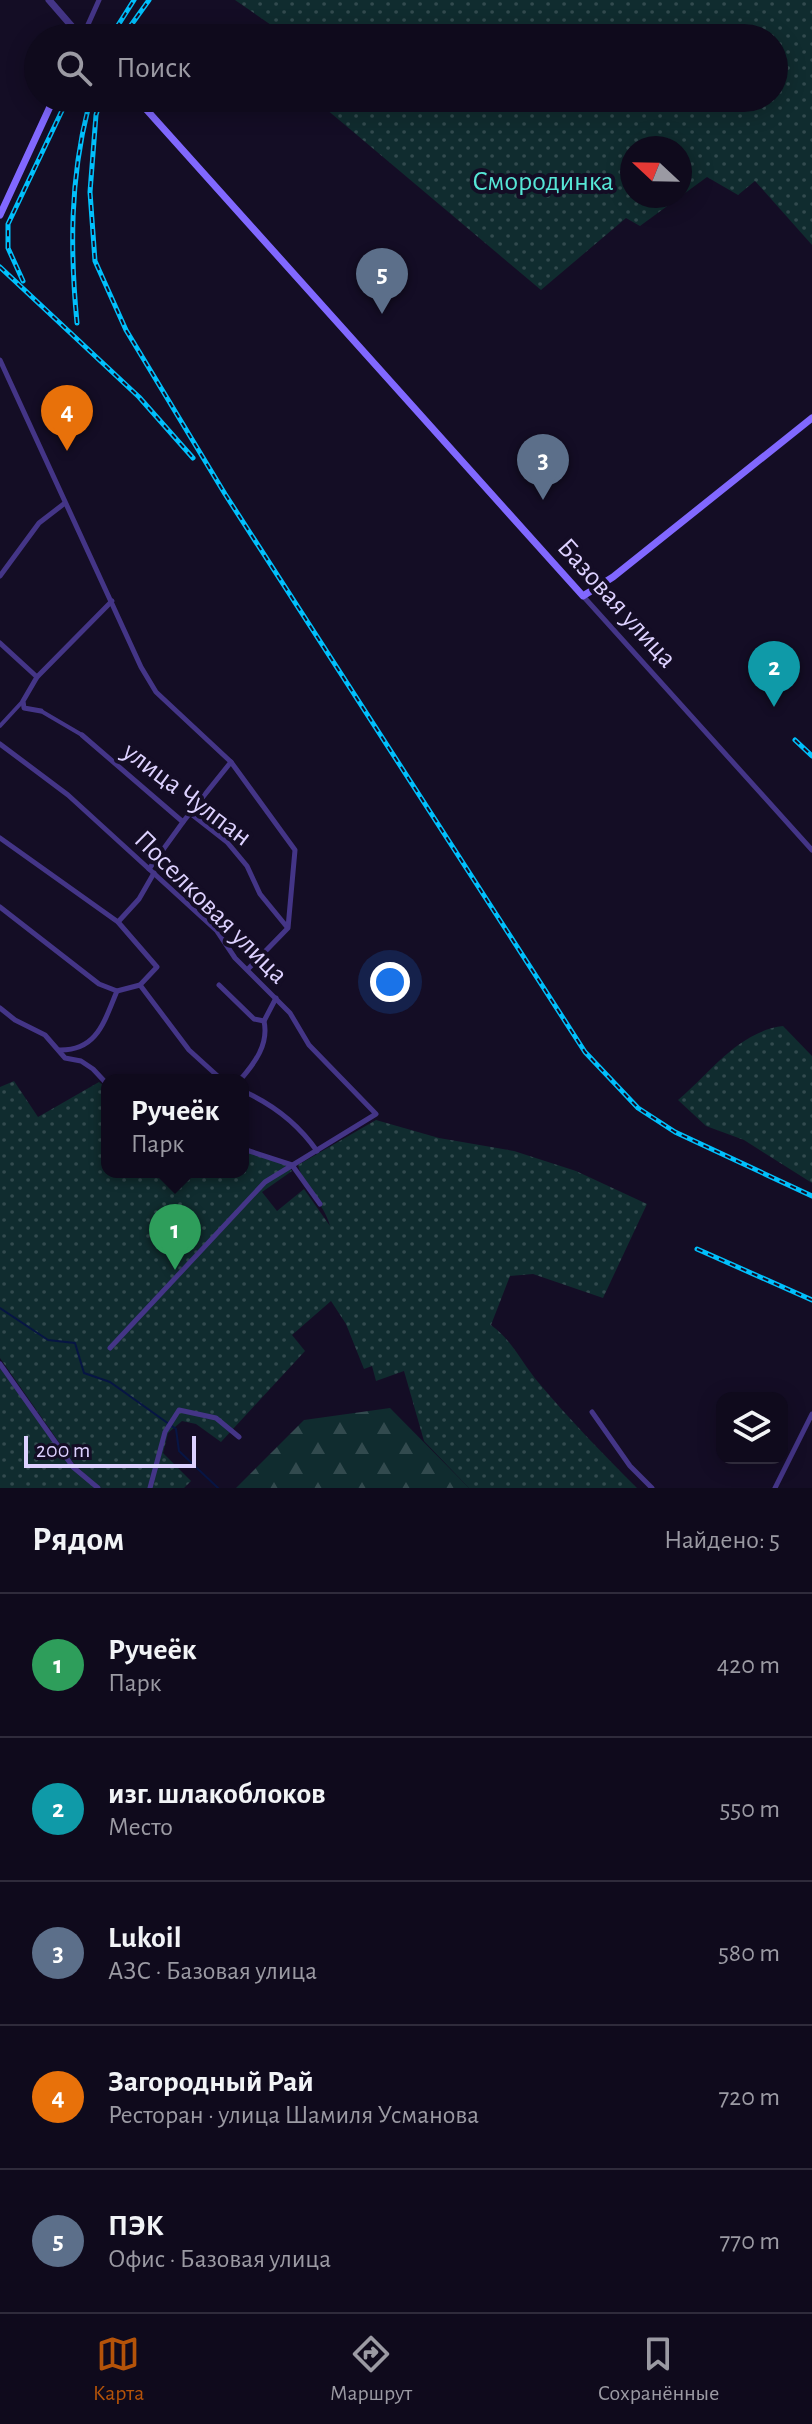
<!DOCTYPE html>
<html lang="ru">
<meta charset="utf-8">
<style>
body{margin:0;font-family:"Alegreya Sans",sans-serif;background:#1d1829;color:#f1f3f6}
.controls{position:absolute;right:24px;bottom:24px;display:grid;overflow:hidden;border-radius:16px;box-shadow:0 4px 20px #0003}
.controls button{width:72px;height:72px;display:grid;place-items:center;padding:0;border:0;border-bottom:2px solid #2f2b3b;background:#0f0a1c;color:#f1f3f6;font:40px sans-serif}
.compass{position:absolute;left:620px;top:136px;width:72px;height:72px;border-radius:50%;background:#0f0a1c;box-shadow:0 4px 20px #0003;rotate:292deg}
.scale{position:absolute;left:24px;bottom:20px;width:172px;box-sizing:border-box;padding-left:8px;border:4px solid #ddd1ff;border-top:0;font-size:22px;line-height:28px;white-space:nowrap;color:#ddd1ff;-webkit-text-stroke:6px #140d25;paint-order:stroke}
.you{position:absolute;left:390px;top:982px;width:28px;height:28px;margin:-20px;border:6px solid #fff;border-radius:50%;background:#1a73e8;box-shadow:0 0 0 12px #1a73e833}
.badge{display:grid;place-items:center;width:52px;height:52px;border-radius:50%;background:#b45309;color:#fff;font-size:26px;font-weight:700}
.pin{position:absolute;translate:-50% -66px;filter:drop-shadow(0 2px 4px #0008)}
.pin::after{content:'';position:absolute;top:42px;width:28px;height:24px;background:inherit;clip-path:polygon(0 0,100% 0,50% 100%)}
.popup{position:absolute;left:101px;top:1074px;width:148px;height:104px;box-sizing:border-box;display:grid;place-content:center;border-radius:16px;background:#0f0a1c;filter:drop-shadow(0 2px 6px #0005);font-size:26px;white-space:nowrap;color:#9b9aa3}
.popup b{font-size:30px;color:#f1f3f6}
.popup::after{content:'';position:absolute;left:50%;top:100%;margin-left:-16px;border:16px solid transparent;border-top-color:#0f0a1c}
.list{margin:0;padding:0;list-style:none}
h2{display:flex;justify-content:space-between;align-items:center;height:104px;margin:0;padding:0 32px;font-size:34px}
h2 small{font-size:26px;font-weight:400;color:#9b9aa3}
.list li{display:grid;grid-template-columns:52px 1fr auto;gap:24px;align-items:center;box-sizing:border-box;height:144px;padding:0 32px;border-top:2px solid #2f2b3b}
.list b{display:block;font-size:30px;white-space:nowrap}
.list p{margin:0;font-size:26px;white-space:nowrap;color:#9b9aa3}
.list em{font-size:26px;font-style:normal;color:#9b9aa3}
.icon{flex:none;width:44px;height:44px;fill:none;stroke:currentColor;stroke-width:2;stroke-linecap:round;stroke-linejoin:round}
.map{position:relative;flex:none;width:812px;height:1488px;overflow:hidden}
.search{position:absolute;background:#0f0a1c;box-shadow:0 4px 20px #0003;left:24px;right:24px;top:24px;height:88px;display:flex;align-items:center;gap:20px;box-sizing:border-box;padding:0 28px;border-radius:44px;color:#9b9aa3;font-size:30px}
.sheet{height:824px;background:#0f0a1c}
nav{display:flex;justify-content:space-around;align-items:center;box-sizing:border-box;height:112px;border-top:2px solid #2f2b3b;background:#0f0a1c;font-size:22px;color:#9b9aa3}
nav a{display:grid;justify-items:center;gap:4px}
nav .on{color:#b45309}
.map>svg:first-child{display:block}
.forest{fill:url(#forest-firs)}
.park{fill:url(#park-dots);fill-rule:evenodd}
.lines{fill:none;stroke-linecap:round;stroke-linejoin:round}
.stream{stroke:#071544;stroke-width:2}
.pedestrian{stroke:#443587;stroke-width:4}
.minor{stroke:#443587;stroke-width:5}
.tertiary{stroke:#443587;stroke-width:7}
.secondary{stroke:#8168ff;stroke-width:7}
.rail-casing{stroke:#00c0fc;stroke-width:5}
.rail{stroke:#140d25;stroke-width:2;stroke-dasharray:6;stroke-linecap:butt}
.labels{text-anchor:middle;stroke-width:8;stroke-linejoin:round;paint-order:stroke}
.park-label{font-size:28px;fill:#56e6d6;stroke:#140d25}
.street-label{font-size:28px;fill:#ddd1ff;stroke:#140d25}
</style>
<div class="map">
<svg width="812" height="1488" viewBox="0 0 812 1488">
<defs>
<pattern id="forest-firs" width="22" height="20" patternUnits="userSpaceOnUse" patternTransform="scale(2)"><rect width="22" height="20" fill="#102c2f"/><path d="M5 1l3.5 6h-7zM16 11l3.5 6h-7z" fill="#324a4e"/></pattern>
<pattern id="park-dots" width="8" height="8" patternUnits="userSpaceOnUse" patternTransform="scale(2)"><rect width="8" height="8" fill="#102c2f"/><path d="M2 2h.1M6 6h.1" fill="none" stroke="#324a4e" stroke-width="1.8" stroke-linecap="round"/></pattern>
</defs>
<rect width="100%" height="100%" fill="#140d25"/>
<polygon class="forest" points="390,1408 469,1488 236,1488 304,1420"/>
<g class="park">
<path d="M 235,0 L 812,0 L 812,245 L 755,181 L 738,195 L 707,177 L 640,226 L 626,218 L 541,290 L 313,98 L 774,98 L 774,38 L 290,38 ZM 680,148 L 680,196 L 632,196 L 632,148 Z"/>
<path d="M 783,1026 L 812,1056 L 812,1183 L 744,1140 L 706,1126 L 678,1100 C 710,1073 739,1031 783,1026 Z"/>
<path d="M 14,1081 L 38,1117 L 99,1082 L 107,1088 L 107,1172 L 243,1172 L 243,1150 L 288,1165 L 292,1171 L 262,1192 L 277,1211 L 304,1189 L 330,1226 C 324,1203 304,1188 298,1165 L 376,1120 L 439,1138 L 514,1151 L 576,1171 L 647,1204 L 603,1298 L 533,1274 L 510,1276 L 491,1325 C 512,1340 522,1363 538,1382 C 569,1419 603,1454 637,1488 L 469,1488 L 424,1441 L 404,1371 L 376,1381 L 372,1366 L 364,1369 L 346,1324 L 331,1301 L 292,1335 L 305,1351 L 221,1442 L 196,1424 L 182,1421 L 168,1433 L 163,1453 L 191,1481 L 184,1488 L 101,1488 L 75,1465 L 0,1358 L 0,1087 Z"/>
<polygon points="0,1368 72,1467 97,1488 0,1488"/>
</g>
<g class="lines">
<polyline class="stream" points="0,1308 48,1340 75,1343 84,1373 110,1382 176,1429 179,1451 218,1488"/>
<g class="pedestrian">
<polyline points="41,711 82,735"/>
<polyline points="0,726 23,701"/>
</g>
<g class="minor">
<polyline points="82,38 99,0"/>
<polyline points="0,360 141,667 156,692 231,762 295,850 288,928 249,968"/>
<polyline points="0,576 39,523 65,503"/>
<polyline points="583,596 812,850"/>
<polyline points="0,643 37,677"/>
<polyline points="41,711 24,708 23,701 37,677 112,601"/>
<polyline points="82,735 183,822 190,813 227,842 247,866 260,894 287,927"/>
<polyline points="0,744 68,795 217,931 235,958 290,1013 309,1045 376,1114 265,1182 110,1348"/>
<polyline points="190,813 231,762"/>
<polyline points="0,838 118,922 157,967 140,985"/>
<polyline points="149,869 183,822"/>
<polyline points="0,907 99,984 117,991 140,985 189,1050 222,1080"/>
<polyline points="118,922 139,899 154,873"/>
<polyline points="219,985 254,1019 264,1021"/>
<polyline points="0,1008 15,1020 45,1035 65,1058 81,1061 93,1069 107,1084"/>
<path d="M 59,1050 C 97,1051 104,1022 117,991"/>
<path d="M 240,1080 C 255,1063 269,1044 264,1021 L 276,998"/>
<path d="M 243,1091 C 272,1104 299,1125 317,1151"/>
<polyline points="243,1149 292,1165 320,1204"/>
<polyline points="0,1364 73,1467 98,1488"/>
<polyline points="592,1412 630,1466 652,1488"/>
<polyline points="150,1488 165,1432 179,1410 216,1418 239,1437"/>
<polyline points="775,1488 812,1414"/>
</g>
<polyline class="tertiary" points="49,0 82,38"/>
<g class="secondary">
<polyline points="82,38 83,38"/>
<polyline points="136,98 583,596 613,577 812,418"/>
<polyline points="0,215 54,98"/>
</g>
<g class="rail-casing">
<g id="rail">
<polyline points="129,28 149,0"/>
<polyline points="110,38 134,0"/>
<polyline points="101,98 96,115 90,192 95,261 126,330 225,494 585,1052 638,1108 675,1132 812,1196"/>
<polyline points="0,267 139,397 193,458"/>
<polyline points="23,281 8,248 8,224 68,98"/>
<path d="M 77,323 C 70,250 70,180 88,109"/>
<polyline points="795,740 812,756"/>
<polyline points="697,1249 812,1300"/>
</g>
</g>
<use href="#rail" class="rail"/>
</g>
<g class="labels">
<g class="park-label">
<text x="543" y="190">Смородинка</text>
</g>
<g class="street-label">
<text transform="translate(618 602) rotate(48)" y="10">Базовая улица</text>
<text transform="translate(188 793) rotate(37)" y="10">улица Чулпан</text>
<text transform="translate(212 906) rotate(45)" y="10">Поселковая улица</text>
</g>
</g>
</svg>
<div class="controls">
<button><svg class="icon" aria-label="layers" viewBox="0 0 24 24"><path d="M12 4l9 5-9 5-9-5zM3 14l9 5 9-5"/></svg></button>
</div>
<svg class="compass" viewBox="-18 -18 36 36"><path d="M0-13l5 13h-10z" fill="#e53935"/><path d="M0 13l5-13h-10z" fill="#9b9aa3"/></svg>
<div class="scale">200 m</div>
<div class="you"></div>
<div class="pin badge" style="left:175px;top:1270px;background:#2e9e5b">1</div>
<div class="popup"><b>Ручеёк</b>Парк</div>
<div class="pin badge" style="left:774px;top:707px;background:#0f9aa8">2</div>
<div class="pin badge" style="left:543px;top:500px;background:#5c6f8a">3</div>
<div class="pin badge" style="left:67px;top:451px;background:#e8710a">4</div>
<div class="pin badge" style="left:382px;top:314px;background:#5c6f8a">5</div>
<div class="search"><svg class="icon" aria-label="search" viewBox="0 0 24 24"><circle cx="10" cy="10" r="6"/><path d="M15 15l6 6"/></svg>Поиск</div>
</div>
<section class="sheet">
<h2>Рядом<small>Найдено: 5</small></h2>
<ul class="list">
<li><span class="badge" style="background:#2e9e5b">1</span><div><b>Ручеёк</b><p>Парк</p></div><em>420 m</em></li>
<li><span class="badge" style="background:#0f9aa8">2</span><div><b>изг. шлакоблоков</b><p>Место</p></div><em>550 m</em></li>
<li><span class="badge" style="background:#5c6f8a">3</span><div><b>Lukoil</b><p>АЗС · Базовая улица</p></div><em>580 m</em></li>
<li><span class="badge" style="background:#e8710a">4</span><div><b>Загородный Рай</b><p>Ресторан · улица Шамиля Усманова</p></div><em>720 m</em></li>
<li><span class="badge" style="background:#5c6f8a">5</span><div><b>ПЭК</b><p>Офис · Базовая улица</p></div><em>770 m</em></li>
</ul>
</section>
<nav>
<a class="on"><svg class="icon" aria-label="map" viewBox="0 0 24 24"><path d="M3 6l6-2 6 2 6-2v14l-6 2-6-2-6 2zM9 4v14M15 6v14"/></svg>Карта</a>
<a><svg class="icon" aria-label="directions" viewBox="0 0 24 24"><path d="M12 3l9 9-9 9-9-9zM9 14v-3h6M13 9l2 2-2 2"/></svg>Маршрут</a>
<a><svg class="icon" aria-label="saved" viewBox="0 0 24 24"><path d="M7 4h10v16l-5-4-5 4z"/></svg>Сохранённые</a>
</nav>
